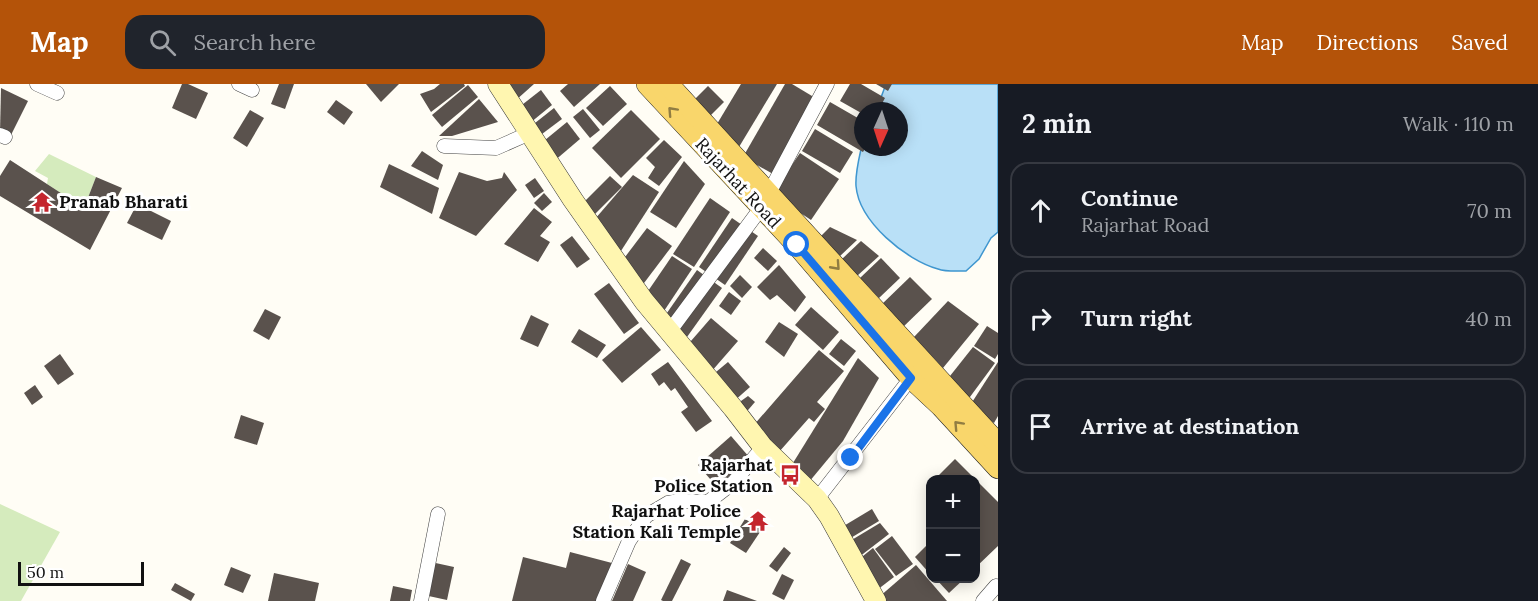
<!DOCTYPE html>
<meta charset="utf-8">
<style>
body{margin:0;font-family:Lora,serif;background:#20242c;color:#f1f3f6}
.controls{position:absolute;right:18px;bottom:18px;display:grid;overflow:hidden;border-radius:12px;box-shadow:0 3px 15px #0003}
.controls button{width:54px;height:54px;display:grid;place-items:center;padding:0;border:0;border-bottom:2px solid #363941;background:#171b24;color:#f1f3f6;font:30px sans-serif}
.compass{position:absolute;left:854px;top:18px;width:54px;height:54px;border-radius:50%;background:#171b24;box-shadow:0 3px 15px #0003;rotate:183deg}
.scale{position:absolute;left:18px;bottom:15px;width:126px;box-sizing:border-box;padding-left:6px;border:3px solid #111;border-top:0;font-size:16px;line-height:21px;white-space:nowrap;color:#111;-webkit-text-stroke:4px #fff;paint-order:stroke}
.stop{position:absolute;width:18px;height:18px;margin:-14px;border:4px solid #1a73e8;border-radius:50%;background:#fff}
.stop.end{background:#1a73e8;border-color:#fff;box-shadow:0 2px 6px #0008}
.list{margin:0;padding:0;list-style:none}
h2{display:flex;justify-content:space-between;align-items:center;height:78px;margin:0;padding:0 24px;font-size:26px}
h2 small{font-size:20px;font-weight:400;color:#9ea1a6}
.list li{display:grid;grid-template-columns:39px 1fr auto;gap:18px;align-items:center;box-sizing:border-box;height:96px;margin:0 12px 12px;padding:0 12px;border:2px solid #363941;border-radius:18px}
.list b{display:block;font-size:22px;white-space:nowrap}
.list p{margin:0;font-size:20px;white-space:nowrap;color:#9ea1a6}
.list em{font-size:20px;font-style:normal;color:#9ea1a6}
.icon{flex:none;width:33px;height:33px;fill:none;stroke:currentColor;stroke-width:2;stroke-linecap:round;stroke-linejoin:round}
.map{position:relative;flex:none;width:998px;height:517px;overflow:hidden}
header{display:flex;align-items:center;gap:36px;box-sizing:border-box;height:84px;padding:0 30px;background:#b45309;color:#fff}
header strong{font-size:28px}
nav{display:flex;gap:33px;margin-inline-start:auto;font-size:21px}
.search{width:420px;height:54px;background:#20242c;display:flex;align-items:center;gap:15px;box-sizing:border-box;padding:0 21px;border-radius:18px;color:#9ea1a6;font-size:22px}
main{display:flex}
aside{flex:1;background:#171b24}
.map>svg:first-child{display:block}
.green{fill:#d5ebbd}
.water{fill:#b9e0f7;stroke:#3f96cf;stroke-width:1.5}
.building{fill:#5a524d}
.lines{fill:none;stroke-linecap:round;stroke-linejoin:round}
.street-casing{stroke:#444;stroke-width:15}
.secondary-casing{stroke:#333;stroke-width:21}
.primary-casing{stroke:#222;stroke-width:22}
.street{stroke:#fff;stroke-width:14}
.secondary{stroke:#fff6b0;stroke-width:20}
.primary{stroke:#f9d66b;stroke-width:21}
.oneway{stroke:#917d42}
.route{stroke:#1a73e8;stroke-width:8}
.labels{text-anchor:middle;stroke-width:6;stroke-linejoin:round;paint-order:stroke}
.street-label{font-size:18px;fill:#111;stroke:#fff}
.poi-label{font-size:18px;font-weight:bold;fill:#111;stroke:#fff;text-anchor:end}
</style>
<header>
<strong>Map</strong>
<div class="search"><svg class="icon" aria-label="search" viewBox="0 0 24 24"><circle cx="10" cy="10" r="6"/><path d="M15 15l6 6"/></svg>Search here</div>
<nav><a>Map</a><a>Directions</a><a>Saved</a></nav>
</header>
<main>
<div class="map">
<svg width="998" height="517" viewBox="0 0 998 517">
<rect width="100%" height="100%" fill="#fffdf5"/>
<g class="green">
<polygon points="49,70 96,93 84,124 47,100 48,94 35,87"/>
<polygon points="0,420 60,448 21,517 0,517"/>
</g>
<path class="water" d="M 886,0 L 998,0 L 998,148 L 991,154 L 979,175 L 966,187 C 957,187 946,188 938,185 C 906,176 859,138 856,102 C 855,87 860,71 863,56 L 863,63 L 899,63 L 899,27 L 876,27 Z"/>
<g class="building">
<polygon points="182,0 188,0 208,9 196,35 172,24"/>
<polygon points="279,0 294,0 285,25 271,20"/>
<polygon points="366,0 399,0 381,18"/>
<polygon points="440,0 464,0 465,2 431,28 420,10 434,5"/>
<polygon points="506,0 534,0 515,17"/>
<polygon points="568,0 600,0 574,23 560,7"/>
<polygon points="741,0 777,0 739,63 717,40"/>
<polygon points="785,0 792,0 817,15 773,90 743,73"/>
<polygon points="850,0 861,0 885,14 878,27 863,27 863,30 840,17"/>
<polygon points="876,0 892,0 888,7"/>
<polygon points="468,1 478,13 442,43 432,31"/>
<polygon points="610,2 627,20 603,42 586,24"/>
<polygon points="708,2 724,18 705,37 689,21"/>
<polygon points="1,4 28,17 10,53 0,48"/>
<polygon points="541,6 552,21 530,39 518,24"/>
<polygon points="479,15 498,38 452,52 439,52"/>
<polygon points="336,16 353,28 344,41 327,28"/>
<polygon points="830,18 863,37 863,63 866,63 863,68 817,41"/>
<polygon points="554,24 562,35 538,53 530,43"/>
<polygon points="583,25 600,46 590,54 573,33"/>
<polygon points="250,26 264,34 247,63 233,54"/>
<polygon points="631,26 660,55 621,94 592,64"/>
<polygon points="567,38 580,55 553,78 539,61"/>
<polygon points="815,45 853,68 840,89 802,67"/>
<polygon points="664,56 682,73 659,102 648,94 655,83 646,74"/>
<polygon points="422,67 443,81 438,96 411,82"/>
<polygon points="800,69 839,95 811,136 772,110"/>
<polygon points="10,76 84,124 96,93 122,104 90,166 0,112 0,92"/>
<polygon points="684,77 705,100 676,144 650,128"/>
<polygon points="389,80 439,104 432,130 380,103"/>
<polygon points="459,88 487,97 502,94 504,88 517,106 476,152 439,134"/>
<polygon points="633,91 659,108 619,170 595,135"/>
<polygon points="610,92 622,103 593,132 581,121"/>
<polygon points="535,94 544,107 534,114 525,101"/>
<polygon points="544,109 552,118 542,127 534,119"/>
<polygon points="710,114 730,128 694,183 673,170"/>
<polygon points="137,120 171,137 162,156 127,139"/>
<polygon points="534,124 552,138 540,152 550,158 538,178 504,160"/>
<polygon points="732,134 758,152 725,201 699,183"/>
<polygon points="830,143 857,156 839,173 820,153"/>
<polygon points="647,144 672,162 641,203 622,177"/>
<polygon points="572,152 590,175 577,184 560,161"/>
<polygon points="861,157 879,172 857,192 842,175"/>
<polygon points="763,164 777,177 768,187 754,174"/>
<polygon points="672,172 692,185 660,233 644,213"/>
<polygon points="881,174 900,194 879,214 860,194"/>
<polygon points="779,181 806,213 795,228 777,211 770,216 757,203"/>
<polygon points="697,186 722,204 682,260 662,236"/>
<polygon points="740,191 752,203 742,214 730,202"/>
<polygon points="910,193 932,215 901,245 880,222"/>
<polygon points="609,199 639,239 624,250 594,210"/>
<polygon points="729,208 741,217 731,231 719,222"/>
<polygon points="948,217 979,240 943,284 914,253"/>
<polygon points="811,223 839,248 823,266 795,241"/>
<polygon points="265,225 281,233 269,256 253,247"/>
<polygon points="531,231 549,240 538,263 520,255"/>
<polygon points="711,234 738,257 711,288 684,265"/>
<polygon points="779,238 798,250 784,273 765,258"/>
<polygon points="987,242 998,249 998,270 995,275 974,262"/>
<polygon points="641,243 661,266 622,299 602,276"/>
<polygon points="579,245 606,261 597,274 571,258"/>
<polygon points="841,255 856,267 844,282 829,270"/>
<polygon points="973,263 995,279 967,317 950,292"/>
<polygon points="819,266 844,287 817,318 825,325 814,338 809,334 779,368 753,342"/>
<polygon points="60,270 74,290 58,301 44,282"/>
<polygon points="858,274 879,294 843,357 804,404 788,387"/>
<polygon points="668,278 712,337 696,348 681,328 688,323 675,304 671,307 664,298 659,302 651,290"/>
<polygon points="728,278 750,303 733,318 710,293"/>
<polygon points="998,278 998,332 994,339 969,323"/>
<polygon points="35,301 43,313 32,321 24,309"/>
<polygon points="748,312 755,318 742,333 734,322"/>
<polygon points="241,331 264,339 257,361 234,354"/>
<polygon points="731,352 750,374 717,403 698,381"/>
<polygon points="955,375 998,418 998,462 975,484 975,396 939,396 937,393"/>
<polygon points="872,425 879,437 849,455 842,443"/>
<polygon points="745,435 762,445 746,469 730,459"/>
<polygon points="880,439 889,450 859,473 850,457"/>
<polygon points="892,452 913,480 896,492 875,465"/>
<polygon points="930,458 930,490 915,473"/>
<polygon points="784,463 791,469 777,488 769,482"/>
<polygon points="873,464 894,493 877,506 858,476"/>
<polygon points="570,468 612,479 597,517 512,517 523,473 566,484"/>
<polygon points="681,475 691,480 672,517 663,517 661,516"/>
<polygon points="431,478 454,483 447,516 424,511"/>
<polygon points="628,480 646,488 633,517 612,517"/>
<polygon points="916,481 947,517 883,517 879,513"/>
<polygon points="231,483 251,491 243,509 224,501"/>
<polygon points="274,489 319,499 315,517 268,517"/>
<polygon points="782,490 794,496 784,516 772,510"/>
<polygon points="935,494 965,494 949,509"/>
<polygon points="175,499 195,510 191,517 171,506"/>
<polygon points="393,502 412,506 410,517 390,517"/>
<polygon points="727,506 757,517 723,517"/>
</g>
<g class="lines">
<g class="street-casing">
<g id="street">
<polyline points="37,0 57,9"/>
<polyline points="239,0 252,6"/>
<polyline points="0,51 5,53"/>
<polyline points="444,62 496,64 530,49"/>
<polyline points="669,248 761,124 827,0"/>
<polyline points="817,415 911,294"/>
<polyline points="421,517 438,430"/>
<polyline points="603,517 629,457 646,432 668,419 679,417 708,418 734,398 763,363"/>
<polyline points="983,517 996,502"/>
</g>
</g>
<g class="secondary-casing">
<polyline id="secondary" points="498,0 573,116 644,217 733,324 763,363 817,415 829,432 876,517"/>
</g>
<g class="primary-casing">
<g id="primary">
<polyline points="647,0 797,161 911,294 941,322 998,384"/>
<polyline points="668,0 998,360"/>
</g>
</g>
<use href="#street" class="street"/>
<use href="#secondary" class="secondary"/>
<use href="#primary" class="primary"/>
</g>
<defs><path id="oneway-chevron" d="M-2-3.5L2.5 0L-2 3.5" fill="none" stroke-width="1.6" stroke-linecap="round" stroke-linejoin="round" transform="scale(1.5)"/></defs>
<g class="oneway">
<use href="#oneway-chevron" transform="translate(672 27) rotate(-133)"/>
<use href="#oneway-chevron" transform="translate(836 182) rotate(48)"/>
<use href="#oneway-chevron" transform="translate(958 341) rotate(-133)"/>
</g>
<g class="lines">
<polyline class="route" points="797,161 911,294 851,374"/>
</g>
<defs>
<g id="temple-bare" transform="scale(1.62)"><path d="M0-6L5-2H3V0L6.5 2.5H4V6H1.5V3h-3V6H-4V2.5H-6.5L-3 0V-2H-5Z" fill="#c4262e" stroke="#fff" stroke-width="2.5" paint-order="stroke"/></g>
<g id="bus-bare" transform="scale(1.62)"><path d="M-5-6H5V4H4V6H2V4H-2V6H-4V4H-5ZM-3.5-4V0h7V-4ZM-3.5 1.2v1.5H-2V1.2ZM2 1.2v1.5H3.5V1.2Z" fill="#c4262e" stroke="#fff" stroke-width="2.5" paint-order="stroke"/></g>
</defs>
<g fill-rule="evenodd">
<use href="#temple-bare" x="42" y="118"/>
<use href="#bus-bare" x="790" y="391"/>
<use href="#temple-bare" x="758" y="437"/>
</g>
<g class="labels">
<g class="street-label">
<text transform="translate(738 99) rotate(47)" y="6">Rajarhat Road</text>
</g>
<g class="poi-label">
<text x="59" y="124" text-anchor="start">Pranab Bharati</text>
<text x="773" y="387">Rajarhat<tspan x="773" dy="21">Police Station</tspan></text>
<text x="741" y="433">Rajarhat Police<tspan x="741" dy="21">Station Kali Temple</tspan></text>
</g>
</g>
</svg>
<div class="controls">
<button>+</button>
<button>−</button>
</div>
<svg class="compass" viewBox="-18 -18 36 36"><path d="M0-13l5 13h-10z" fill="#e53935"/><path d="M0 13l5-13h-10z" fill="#9ea1a6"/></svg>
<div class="scale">50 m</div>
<div class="stop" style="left:797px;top:161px"></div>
<div class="stop end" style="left:851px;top:374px"></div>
</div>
<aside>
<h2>2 min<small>Walk · 110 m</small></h2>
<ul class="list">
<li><svg class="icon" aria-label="ahead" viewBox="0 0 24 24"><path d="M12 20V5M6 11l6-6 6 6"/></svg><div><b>Continue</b><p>Rajarhat Road</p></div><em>70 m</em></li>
<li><svg class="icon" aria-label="right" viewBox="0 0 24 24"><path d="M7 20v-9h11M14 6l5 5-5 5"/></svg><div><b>Turn right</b></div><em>40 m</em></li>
<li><svg class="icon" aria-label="arrive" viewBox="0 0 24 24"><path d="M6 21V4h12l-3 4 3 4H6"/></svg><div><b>Arrive at destination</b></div></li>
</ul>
</aside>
</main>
